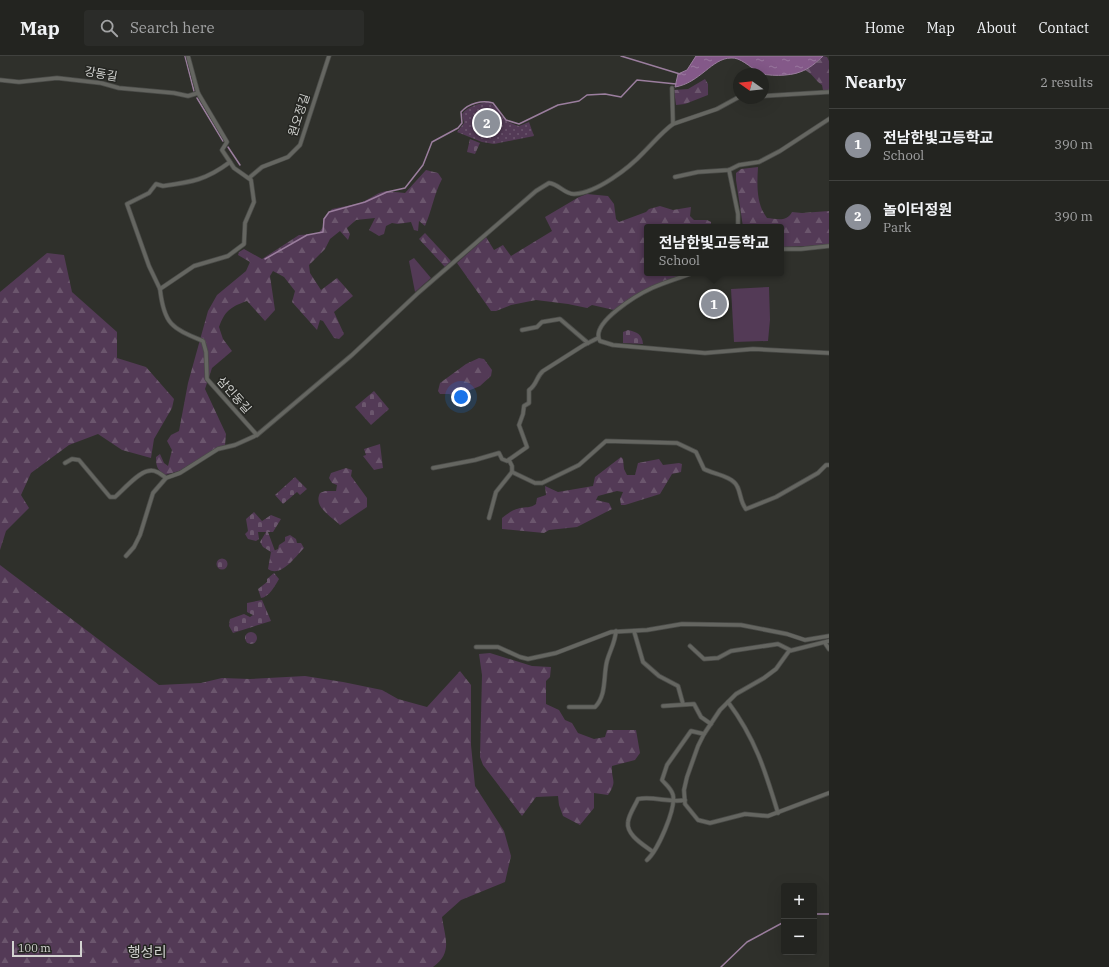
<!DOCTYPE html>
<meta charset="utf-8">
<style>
body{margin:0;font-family:"IBM Plex Serif","Noto Sans KR",serif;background:#2b2c29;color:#f1f3f6}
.controls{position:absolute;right:12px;bottom:12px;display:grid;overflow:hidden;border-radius:4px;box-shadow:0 4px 16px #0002}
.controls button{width:36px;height:36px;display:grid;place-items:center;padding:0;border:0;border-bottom:1px solid #40413e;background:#232420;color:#f1f3f6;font:20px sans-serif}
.compass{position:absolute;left:733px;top:12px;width:36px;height:36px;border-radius:50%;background:#232420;box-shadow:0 4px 16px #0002;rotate:285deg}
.scale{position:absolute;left:12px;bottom:10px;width:70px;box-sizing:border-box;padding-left:4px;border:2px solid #d2d3d0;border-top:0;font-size:11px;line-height:14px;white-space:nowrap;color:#d2d3d0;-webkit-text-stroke:3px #252622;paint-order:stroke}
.you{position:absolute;left:461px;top:341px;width:14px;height:14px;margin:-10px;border:3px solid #fff;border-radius:50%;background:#1a73e8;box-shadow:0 0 0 6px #1a73e833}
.badge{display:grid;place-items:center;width:26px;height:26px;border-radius:50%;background:#8c9099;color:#fff;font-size:13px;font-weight:700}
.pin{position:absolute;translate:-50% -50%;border:2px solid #fff;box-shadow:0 1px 4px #0006}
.popup{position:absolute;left:644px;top:168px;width:140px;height:52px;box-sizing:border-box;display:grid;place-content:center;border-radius:4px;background:#232420;filter:drop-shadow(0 1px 3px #0005);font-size:13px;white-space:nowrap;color:#a3a4a5}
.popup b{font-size:15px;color:#f1f3f6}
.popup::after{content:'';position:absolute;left:50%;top:100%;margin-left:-8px;border:8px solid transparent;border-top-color:#232420}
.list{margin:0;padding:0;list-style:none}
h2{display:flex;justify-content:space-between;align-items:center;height:52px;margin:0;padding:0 16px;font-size:17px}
h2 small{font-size:13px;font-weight:400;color:#a3a4a5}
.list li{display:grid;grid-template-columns:26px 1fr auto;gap:12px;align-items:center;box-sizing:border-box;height:72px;padding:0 16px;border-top:1px solid #40413e}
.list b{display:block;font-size:15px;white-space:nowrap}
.list p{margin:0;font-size:13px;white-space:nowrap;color:#a3a4a5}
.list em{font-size:13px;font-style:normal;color:#a3a4a5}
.icon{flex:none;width:22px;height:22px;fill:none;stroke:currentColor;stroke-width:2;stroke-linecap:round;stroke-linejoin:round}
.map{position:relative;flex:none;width:829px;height:911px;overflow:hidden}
header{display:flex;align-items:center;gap:24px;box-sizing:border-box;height:56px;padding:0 20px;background:#232420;border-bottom:1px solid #40413e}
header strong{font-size:19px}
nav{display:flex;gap:22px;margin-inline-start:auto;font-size:14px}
.search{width:280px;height:36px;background:#2b2c29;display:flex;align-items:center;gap:10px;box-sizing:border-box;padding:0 14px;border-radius:4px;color:#a3a4a5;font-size:15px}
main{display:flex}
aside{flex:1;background:#232420}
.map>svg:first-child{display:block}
.grass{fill:#533a56}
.forest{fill:url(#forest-firs)}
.cemetery{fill:url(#cemetery-stones)}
.garden{fill:url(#garden-dots)}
.water{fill:url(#water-ripples);stroke:#9b7e9e}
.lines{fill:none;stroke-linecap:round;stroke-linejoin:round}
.stream{stroke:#9b7e9e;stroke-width:1.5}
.street-casing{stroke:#4b4c49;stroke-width:5}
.street{stroke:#656661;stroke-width:3.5}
.labels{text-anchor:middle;stroke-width:3;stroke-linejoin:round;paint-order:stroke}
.street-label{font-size:12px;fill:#d2d3d0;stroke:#252622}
.quarter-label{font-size:14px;fill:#d2d3d0;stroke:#252622}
</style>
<header>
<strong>Map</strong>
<div class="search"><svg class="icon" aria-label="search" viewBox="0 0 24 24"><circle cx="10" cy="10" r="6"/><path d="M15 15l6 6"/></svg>Search here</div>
<nav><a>Home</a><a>Map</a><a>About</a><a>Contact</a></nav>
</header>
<main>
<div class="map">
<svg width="829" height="911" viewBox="0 0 829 911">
<defs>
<pattern id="forest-firs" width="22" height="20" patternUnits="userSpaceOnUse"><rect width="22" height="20" fill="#533a56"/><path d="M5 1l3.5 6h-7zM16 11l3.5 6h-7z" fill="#6b566d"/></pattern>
<pattern id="cemetery-stones" width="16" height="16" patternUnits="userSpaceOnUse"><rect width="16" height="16" fill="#533a56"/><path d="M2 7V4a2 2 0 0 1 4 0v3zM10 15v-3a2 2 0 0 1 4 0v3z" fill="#6b566d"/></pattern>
<pattern id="garden-dots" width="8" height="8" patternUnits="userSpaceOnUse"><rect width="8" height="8" fill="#533a56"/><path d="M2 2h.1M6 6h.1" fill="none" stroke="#6b566d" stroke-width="1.8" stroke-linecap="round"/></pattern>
<pattern id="water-ripples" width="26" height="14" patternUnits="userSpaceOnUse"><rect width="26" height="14" fill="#845989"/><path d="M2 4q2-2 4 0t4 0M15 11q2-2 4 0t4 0" fill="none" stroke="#9a789e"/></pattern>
</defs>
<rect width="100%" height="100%" fill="#2f302b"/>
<g class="grass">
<polygon points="414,202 431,222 415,236 409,205"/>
<polygon points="769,231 770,264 768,285 734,286 731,233"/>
</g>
<g class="forest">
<path d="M 823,0 L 827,1 L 829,5 L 829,34 L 823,34 L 822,29 C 814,24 813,17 804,14 L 816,7 Z"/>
<polygon points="705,23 708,28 708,39 685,48 676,49 674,34 688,33"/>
<path d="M 758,111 C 757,128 756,148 767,162 C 777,163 787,166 792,156 L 802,157 L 829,155 L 829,189 L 781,191 L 781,171 L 743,171 L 736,124 L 736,117 L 741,113 Z"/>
<path d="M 426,114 L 438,117 L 442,123 C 434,138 432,154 425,170 L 419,165 L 418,175 L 414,174 L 411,166 L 398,168 L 392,167 L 386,170 L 384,178 L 379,180 L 369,174 L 375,162 L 356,164 L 347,172 L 350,178 L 348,184 L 340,175 L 330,183 L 325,193 L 309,209 L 310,217 L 321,234 L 337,222 L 353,240 L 334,256 L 344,278 L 339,283 L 334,282 L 323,265 L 320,264 L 317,274 L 292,246 L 295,235 L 284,221 L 273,215 L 270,220 L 275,254 L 265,265 L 247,245 C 230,251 225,255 219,271 L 223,283 L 232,295 L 212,312 L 205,333 L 226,378 L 225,389 L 219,391 L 179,415 L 165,419 C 157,414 156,410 156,401 L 160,398 L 164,407 L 168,410 L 172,394 L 167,385 L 171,379 L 179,375 L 188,327 L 208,255 L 217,239 L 246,215 L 250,206 L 238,199 L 239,196 L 244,193 L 262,203 L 299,179 L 318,178 L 323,171 L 323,163 L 332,153 L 361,147 L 379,137 L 386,135 L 405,137 Z"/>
<path d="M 587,138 L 608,140 L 614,148 L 616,163 L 619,166 L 646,156 L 649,153 L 660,150 L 673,154 L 691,151 L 690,160 L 694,164 L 707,164 L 711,166 L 711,171 L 647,171 L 647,217 L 689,217 C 662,227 637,237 614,254 L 592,249 L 587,252 L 568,248 L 536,244 L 511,249 L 496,255 L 491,255 L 457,207 L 486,181 L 494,194 L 503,189 L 511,200 L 552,175 L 545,161 L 579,141 Z"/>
<polygon points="425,177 451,205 445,211 419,183"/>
<polygon points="47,197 64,199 72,236 117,276 117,302 146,311 174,343 172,352 154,383 151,402 122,394 98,378 69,389 31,417 21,439 29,452 6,475 0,494 0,236"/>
<polygon points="479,302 484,303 492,314 491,320 480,330 456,340 449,338 440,338 438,335 440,327 466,308"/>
<polygon points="380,388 383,412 374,414 363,400 366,399 364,393"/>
<path d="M 621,401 L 623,403 L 624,413 L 627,419 L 635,419 L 638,407 L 659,403 L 663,409 L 679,407 L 682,408 L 681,416 L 672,418 L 660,438 L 625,449 L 621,449 L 620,443 L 623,436 L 617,435 L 598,440 L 596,444 L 609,447 L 612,453 L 577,471 L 549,474 L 544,477 L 502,473 L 502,462 C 507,458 512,454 520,452 C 525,451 531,452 536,448 L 537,442 L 546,439 L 545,430 L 558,436 L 593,430 L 595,421 Z"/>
<path d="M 346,412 L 352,414 L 351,420 L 367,442 L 367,451 L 340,469 C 331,460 313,451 320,437 L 325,435 L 336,435 L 337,429 L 332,427 L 329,422 L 331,417 Z"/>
<path d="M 290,479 L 296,483 L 297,487 L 301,487 L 304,492 C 295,501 281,522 268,513 L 271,496 L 278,493 L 279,489 L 285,485 L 285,481 Z"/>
<path d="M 0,509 L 159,629 L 201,627 L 222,622 L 250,623 L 305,620 L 343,626 L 382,634 L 398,643 L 427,651 L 460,615 L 471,629 L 471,689 L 475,730 L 504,775 L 511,800 L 505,826 L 461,844 L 442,861 C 445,882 453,897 433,911 L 0,911 Z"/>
<path d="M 490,597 L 532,610 L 551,611 L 550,621 L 546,625 L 546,648 L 559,654 L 565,664 L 572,667 L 578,677 L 594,683 L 605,681 L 607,674 L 636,674 L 640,697 L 635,704 L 612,710 C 611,725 618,724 608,739 L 594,737 L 594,752 L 580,769 L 563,760 L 559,749 L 558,740 L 536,741 L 522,760 L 483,709 L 480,701 L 482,619 L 479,598 Z"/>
</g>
<g class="cemetery">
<polygon points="470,83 480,87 475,98 467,96"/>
<path d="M 628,274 C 637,276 642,278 643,288 L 623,287 L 623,276 Z"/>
<polygon points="374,335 389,353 371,369 355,351"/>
<polygon points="295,421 307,433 300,439 297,436 283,448 275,439"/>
<polygon points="254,456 262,465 271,459 281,463 273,476 268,476 275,495 271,496 263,491 260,486 266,476 258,476 259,483 256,485 248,483 245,478 248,475 246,463"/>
<circle cx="222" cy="508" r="5.5"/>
<path d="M 274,517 L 279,523 C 275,530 269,541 261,542 L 258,533 L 267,526 L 267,523 Z"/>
<polygon points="262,544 271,565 233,577 229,570 230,563 244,558 250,561 253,559 247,556 247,547"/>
<circle cx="251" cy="582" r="6"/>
</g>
<path class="garden" d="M 488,46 C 502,52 496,64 519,70 L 529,66 L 534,80 L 494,88 L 482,86 L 457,76 L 464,67 L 462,58 C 468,50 478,48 488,46 Z"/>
<g class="water">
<path d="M 696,0 L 823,0 C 817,6 809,13 800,16 C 791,20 766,21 758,16 C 750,11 740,1 731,2 C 712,2 700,27 675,31 L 678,18 L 687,14 Z"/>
<polygon points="485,55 487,55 495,71 493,72 487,69 480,57"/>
</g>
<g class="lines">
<g class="stream">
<polyline points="185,0 194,35"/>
<polyline points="621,0 680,18"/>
<polyline points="197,42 223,85"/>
<polyline points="228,91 240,109"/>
<path d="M 265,203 L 307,179 L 323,176 L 324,163 L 329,156 L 365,146 L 387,136 L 405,132 L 423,109 L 432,86 L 458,72 L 462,67 L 461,56 C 469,47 482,44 493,47 L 506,64 L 519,68 L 558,49 L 579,45 L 587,39 L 605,38 L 621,41 L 637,24 L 676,28"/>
<polyline points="814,858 829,858"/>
<polyline points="721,911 747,886 784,866"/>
</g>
<g class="street-casing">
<g id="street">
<polyline points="0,24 19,26 57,22 101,27 119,32 174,37 188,40 198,37"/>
<polyline points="763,40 829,36"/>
<polyline points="673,68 717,53 739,41"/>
<polyline points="729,114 738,158 738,171"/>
<polyline points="675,121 698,116 729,114 739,109 759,106 780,95 829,63"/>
<polyline points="249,122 262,111 288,101 300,89 329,0"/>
<polyline points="781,193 801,193 829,190"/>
<path d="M 693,217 C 679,222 665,226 652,232 C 639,238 589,267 600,285 L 613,289 L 705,297 L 753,293 L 829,297"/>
<path d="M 160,233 L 149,210 L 127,148 L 149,137 L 156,128 L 163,130 C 192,126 206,124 230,106"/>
<polyline points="522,274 537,271 542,266 560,263 588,287"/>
<path d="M 257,379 L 352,299 L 418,237 L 536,135 L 549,127 C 559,128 564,138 574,138 C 597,137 629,112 644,96 C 654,86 662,76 673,68 L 672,32"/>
<path d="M 65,407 L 72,403 L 79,404 L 110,441 L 115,441 C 123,434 139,416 148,415 C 155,413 161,418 166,422"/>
<path d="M 433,412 L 475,404 L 499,397 L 502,403 L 507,405 L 527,391 L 519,369 L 523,358 L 524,350 L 529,347 L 529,334 C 537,329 536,321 543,315 L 584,289 L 598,282"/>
<path d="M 512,416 L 535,427 L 542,427 L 579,409 L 606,385 L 677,387 L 696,396 L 704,413 C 713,418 732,420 737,430 C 741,437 740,446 746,453 L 776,441 L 818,417 L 826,409 L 829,409"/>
<polyline points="489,462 496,436 512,416 512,410 509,404"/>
<path d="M 126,500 L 134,491 L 140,479 L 153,437 L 166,422 L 180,417 L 218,393 L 235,389 L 257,379 L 207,323 L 206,296 L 203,285 C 172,272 164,269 160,233 L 194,210 L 228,200 L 244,188 L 245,167 L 254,146 L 251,124 L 234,112 L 222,94 L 227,86 L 198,37 L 188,0"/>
<polyline points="634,575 643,606 659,620 678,630 683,648"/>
<polyline points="829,585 789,595 776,613 764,622 736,638 720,654 704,678 698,690 687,721 684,734 685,748 698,764 710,767 745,758 768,760 829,737"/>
<polyline points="825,587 829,593"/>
<polyline points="690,590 704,603 718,602 731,595 778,588 790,594"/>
<polyline points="476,591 498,591 520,601 528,603 556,597 611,576 647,574 682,568 741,569 787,578 805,584 829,580"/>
<path d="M 728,646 C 755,682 765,714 778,757"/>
<polyline points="663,650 694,648 701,661 711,668"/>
<path d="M 569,651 L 595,651 C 607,639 603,620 607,605 C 610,594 615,587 616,575"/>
<path d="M 653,796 C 644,789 626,779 628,766 C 629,758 635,750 638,743 C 654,740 669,747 685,744"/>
<path d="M 647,804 C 658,794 676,753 673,739 C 671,732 666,729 662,724 L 667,709 L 691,675 L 704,678"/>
</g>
</g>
<use href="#street" class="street"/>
</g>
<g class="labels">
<g class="street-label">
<text transform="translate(101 18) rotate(10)" y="4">강동길</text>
<text transform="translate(299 59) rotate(-72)" y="4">원오정길</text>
<text transform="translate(234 339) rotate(48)" y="4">삼인동길</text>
</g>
<g class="quarter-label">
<text x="147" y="901">행성리</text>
</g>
</g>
</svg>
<div class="controls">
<button>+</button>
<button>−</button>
</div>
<svg class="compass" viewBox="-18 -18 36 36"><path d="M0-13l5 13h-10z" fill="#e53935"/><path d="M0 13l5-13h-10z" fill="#a3a4a5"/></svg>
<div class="scale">100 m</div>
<div class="you"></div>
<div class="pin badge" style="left:714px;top:248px">1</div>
<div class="popup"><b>전남한빛고등학교</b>School</div>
<div class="pin badge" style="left:487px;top:67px">2</div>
</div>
<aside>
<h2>Nearby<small>2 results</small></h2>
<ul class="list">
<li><span class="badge">1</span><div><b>전남한빛고등학교</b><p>School</p></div><em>390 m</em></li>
<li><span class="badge">2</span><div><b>놀이터정원</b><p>Park</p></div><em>390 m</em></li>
</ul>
</aside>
</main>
